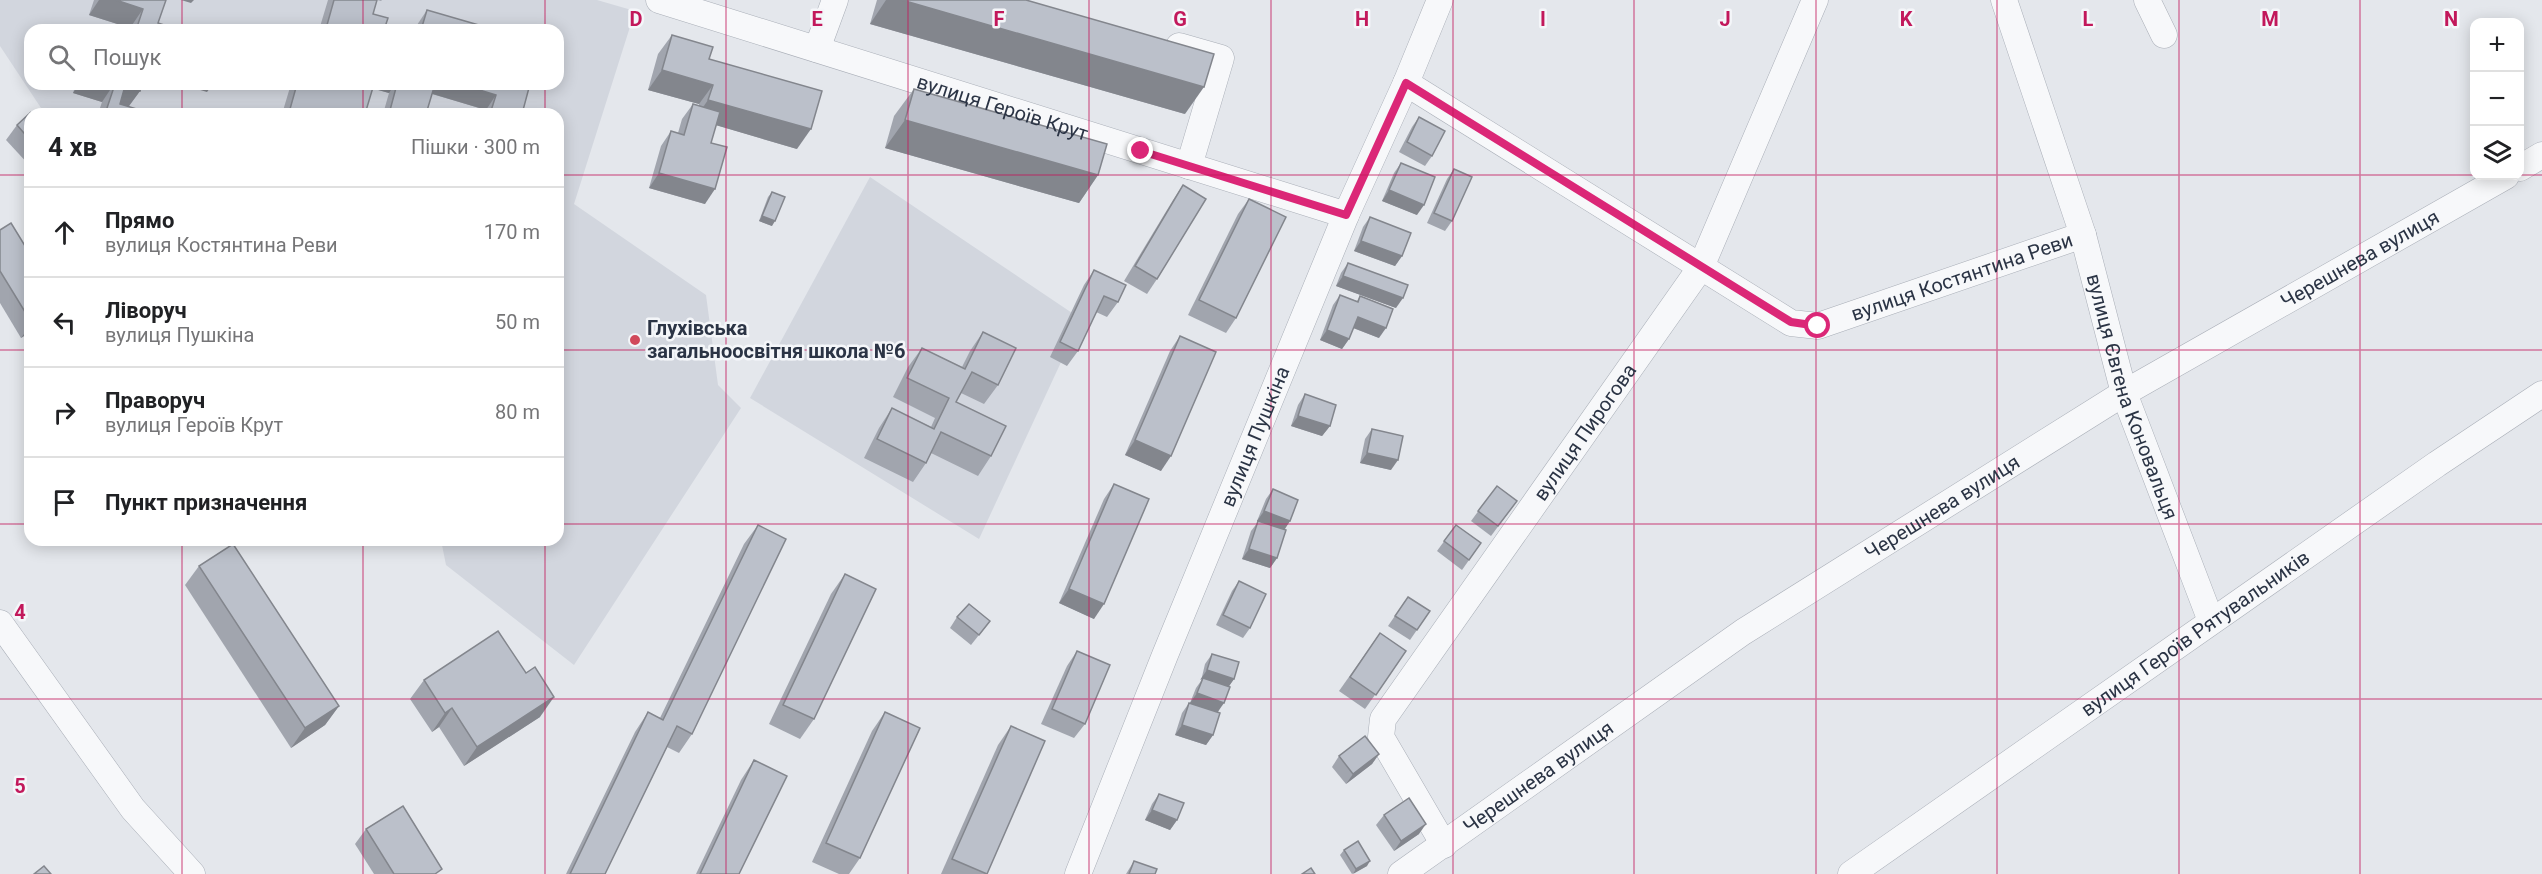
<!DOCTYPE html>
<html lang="uk">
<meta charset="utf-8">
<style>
body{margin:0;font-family:Roboto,sans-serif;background:#f6f6f6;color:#202124}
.controls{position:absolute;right:18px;top:18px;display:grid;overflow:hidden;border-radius:12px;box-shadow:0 3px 15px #0003}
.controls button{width:54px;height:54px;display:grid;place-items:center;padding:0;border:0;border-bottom:2px solid #e0e0e0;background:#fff;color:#202124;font:30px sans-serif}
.stop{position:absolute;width:18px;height:18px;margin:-14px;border:4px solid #db2777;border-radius:50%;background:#fff}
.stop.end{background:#db2777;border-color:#fff;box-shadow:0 2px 6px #0008}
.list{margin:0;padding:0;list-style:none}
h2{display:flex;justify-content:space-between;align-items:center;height:78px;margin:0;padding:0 24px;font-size:26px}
h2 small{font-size:20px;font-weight:400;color:#757577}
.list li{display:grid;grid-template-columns:39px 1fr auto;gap:18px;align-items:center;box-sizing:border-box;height:90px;padding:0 24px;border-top:2px solid #e0e0e0}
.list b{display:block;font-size:22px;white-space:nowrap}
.list p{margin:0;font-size:20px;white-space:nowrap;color:#757577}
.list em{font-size:20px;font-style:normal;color:#757577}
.icon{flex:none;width:33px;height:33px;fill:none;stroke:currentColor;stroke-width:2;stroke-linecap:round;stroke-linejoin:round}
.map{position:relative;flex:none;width:2542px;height:874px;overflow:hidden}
.search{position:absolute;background:#fff;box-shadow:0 3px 15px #0003;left:24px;top:24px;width:540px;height:66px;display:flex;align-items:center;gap:15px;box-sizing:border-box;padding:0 21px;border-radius:18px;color:#757577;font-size:22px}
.panel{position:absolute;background:#fff;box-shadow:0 3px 15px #0003;left:24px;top:108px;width:540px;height:438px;border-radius:18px}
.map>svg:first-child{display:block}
.built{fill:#d2d6de;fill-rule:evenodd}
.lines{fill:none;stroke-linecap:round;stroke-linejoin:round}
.minor-casing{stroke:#a9aeb7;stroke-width:27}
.minor{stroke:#f7f8fa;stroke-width:26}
.wall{fill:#a1a5ae}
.shaded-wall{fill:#83868d}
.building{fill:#bbc0ca;stroke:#83868d;stroke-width:1.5}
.route{stroke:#db2777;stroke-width:8}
.grid{fill:none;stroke:#c2185b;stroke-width:1.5;stroke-opacity:0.55}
.poi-dot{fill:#d1495b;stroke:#f4f6f9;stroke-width:2}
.labels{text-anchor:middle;stroke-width:5;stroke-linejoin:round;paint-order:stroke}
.street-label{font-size:20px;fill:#2b3445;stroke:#f4f6f9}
.poi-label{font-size:20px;font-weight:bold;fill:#2b3445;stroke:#f4f6f9;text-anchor:start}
.grid-label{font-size:20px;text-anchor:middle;font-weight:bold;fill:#c2185b;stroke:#f4f6f9;stroke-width:5;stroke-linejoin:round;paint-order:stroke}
</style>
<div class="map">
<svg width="2542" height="874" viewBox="0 0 2542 874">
<rect width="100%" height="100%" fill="#e4e7ec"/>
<g class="built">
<path d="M 0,0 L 597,0 L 635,11 L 574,204 L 706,295 L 718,385 L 741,408 L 574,665 L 446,565 L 441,540 L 558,540 L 558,114 L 45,114 L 0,46 ZM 30,30 L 558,30 L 558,84 L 30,84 Z"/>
<polygon points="870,177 1081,319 979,539 750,398"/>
</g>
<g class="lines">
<g class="minor-casing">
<g id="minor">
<path id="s1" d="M 659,0 L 1346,215"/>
<path id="s2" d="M 2004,0 L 2083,235 L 2124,393 L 2211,621"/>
<polyline points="2147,0 2164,35"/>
<polyline points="1179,46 1221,58 1189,166"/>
<polyline points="817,49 835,0"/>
<path id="s3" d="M 1406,83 L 1791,323 L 1818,326 L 2083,235"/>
<polyline points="2520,168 2542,155"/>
<polyline points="0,623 133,809 192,874"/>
<path id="s4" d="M 1444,845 L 1381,737 L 1383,719 L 1701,267 L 1815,0"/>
<path id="s5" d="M 1078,874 L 1165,655 L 1346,215 L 1406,83 L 1440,0"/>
<path id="s6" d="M 1401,874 L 1743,632 L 2124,393 L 2506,176"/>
<path id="s7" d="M 1851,874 L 2437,464 L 2542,394"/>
</g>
</g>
<use href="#minor" class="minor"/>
</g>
<g class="wall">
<polygon points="94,0 166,0 158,23 179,30 129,30 130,28 89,15"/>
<polygon points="328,0 382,0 381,1 377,0 373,14 384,30 319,30"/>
<polygon points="877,0 1026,0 1185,114 870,24"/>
<polygon points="427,10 496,30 415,30 417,25"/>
<polygon points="672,35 709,59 797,149 716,125 711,143 705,204 649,188 661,146 671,131 678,133 682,119 693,104 699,106 699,104 648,90 658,54"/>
<polygon points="76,84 142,84 140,91 129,106 139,114 98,114 102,102 73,93"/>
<polygon points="291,84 530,84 522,114 484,114 486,110 432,94 426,114 383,114 389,93 372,88 365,114 282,114"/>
<polygon points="914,89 1098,175 1079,203 885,148 894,116"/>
<polygon points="30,114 30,166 6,140 17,125"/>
<polygon points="1419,117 1432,156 1425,166 1399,152 1412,127"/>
<polygon points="1401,163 1417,215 1382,201 1394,173"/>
<polygon points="1454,169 1452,221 1445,231 1427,223 1447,179"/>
<polygon points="1183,185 1157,279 1147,294 1124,281 1173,200"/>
<polygon points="772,192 772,226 759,221 768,197"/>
<polygon points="1249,199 1236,318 1226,333 1188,315 1238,214"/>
<polygon points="1370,217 1402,256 1395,266 1354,251 1363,227"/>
<polygon points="0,230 30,254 30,332 21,338 0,303"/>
<polygon points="1348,263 1396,308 1336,286 1341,273"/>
<polygon points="1094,270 1118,302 1107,317 1096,312 1078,351 1067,366 1050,357 1084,285"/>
<polygon points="1340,295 1357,301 1360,296 1379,338 1353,328 1349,339 1342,349 1320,340 1333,305"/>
<polygon points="983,332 998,385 984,404 961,393 956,402 991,456 978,476 931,453 926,463 913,482 864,458 879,428 892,408 931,427 935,418 893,397 908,367 922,348 962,367 970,351"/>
<polygon points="1180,336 1161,471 1125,455 1170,351"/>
<polygon points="1305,394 1330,426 1322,436 1291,426 1298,405"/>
<polygon points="1372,429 1391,470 1360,463 1365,439"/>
<polygon points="1114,484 1094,619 1059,603 1104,499"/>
<polygon points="1497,486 1517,501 1491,536 1471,521"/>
<polygon points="1273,489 1290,521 1284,529 1277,558 1270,568 1242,559 1251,531 1258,522 1257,521 1266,499"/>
<polygon points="758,525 692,734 679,753 667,747 605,874 566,874 635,732 648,712 660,718 744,544"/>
<polygon points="1456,525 1481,543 1462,570 1437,551"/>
<polygon points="199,566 339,706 325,725 291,748 185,585"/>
<polygon points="845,574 814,719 800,739 769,724 831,594"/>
<polygon points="1239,581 1250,628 1243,638 1216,625 1232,591"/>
<polygon points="1408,597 1430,611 1410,640 1388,626"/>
<polygon points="957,617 990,621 971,645 950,628"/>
<polygon points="1380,633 1406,651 1365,709 1339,691"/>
<polygon points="1077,651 1085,724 1074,738 1041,724 1067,666"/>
<polygon points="1212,654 1234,679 1229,686 1218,712 1213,735 1206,745 1175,735 1182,713 1189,703 1190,703 1196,688 1201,681 1205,664"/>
<polygon points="424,680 540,717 464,766 439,727 432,732 410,699"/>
<polygon points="885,712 860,858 849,874 839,874 812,862 872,731"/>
<polygon points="1011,726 986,874 941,874 998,745"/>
<polygon points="1379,754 1372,764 1346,784 1332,767 1339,756"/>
<polygon points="754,760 739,874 696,874 741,780"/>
<polygon points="1159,794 1177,820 1170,830 1145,820 1152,804"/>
<polygon points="1384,815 1419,834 1394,851 1376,825"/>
<polygon points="366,829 435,874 374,874 355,844"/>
<polygon points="1344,850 1367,866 1352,874 1340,855"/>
<polygon points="1134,861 1155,874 1126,874"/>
</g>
<g class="shaded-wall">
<polygon points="99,0 116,0 143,9 130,28 89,15"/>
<polygon points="181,0 194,0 191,3"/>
<polygon points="886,0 902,0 1204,87 1185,114 870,24"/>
<polygon points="327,25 346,30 323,30"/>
<polygon points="662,70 713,85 699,104 648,90"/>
<polygon points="79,84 114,84 102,102 73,93"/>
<polygon points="155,84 170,84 167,88"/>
<polygon points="189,84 213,84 207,92 187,86"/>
<polygon points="369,84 395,84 389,93 367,87"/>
<polygon points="432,84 460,84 496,95 486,110 426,92"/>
<polygon points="125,86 140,91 126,110 112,106"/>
<polygon points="708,100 811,129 797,149 695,119"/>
<polygon points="290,109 309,114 286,114"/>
<polygon points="905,120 1098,175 1079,203 885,148"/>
<polygon points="659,173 715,189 705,204 649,188"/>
<polygon points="1389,190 1424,205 1417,215 1382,201"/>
<polygon points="762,216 775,221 772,226 759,221"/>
<polygon points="1361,241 1402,256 1395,266 1354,251"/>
<polygon points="1343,276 1403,298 1396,308 1336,286"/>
<polygon points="1358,317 1386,328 1379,338 1351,327"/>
<polygon points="30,326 30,332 21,338"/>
<polygon points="1327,330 1349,339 1342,349 1320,340"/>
<polygon points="1298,416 1330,426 1322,436 1291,426"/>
<polygon points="1135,440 1171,456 1161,471 1125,455"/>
<polygon points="1367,453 1398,460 1391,470 1360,463"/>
<polygon points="1264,511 1290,521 1283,532 1257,521"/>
<polygon points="1249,549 1277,558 1270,568 1242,559"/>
<polygon points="1069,589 1104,604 1094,619 1059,603"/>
<polygon points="1207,670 1234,679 1227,689 1203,678 1200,680"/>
<polygon points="1197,693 1224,703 1217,713 1190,703"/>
<polygon points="554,697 540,717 464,766 477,747"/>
<polygon points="339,706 325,725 291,748 305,728"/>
<polygon points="452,708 439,727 432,732 445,713"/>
<polygon points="1182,725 1213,735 1206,745 1175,735"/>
<polygon points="1379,754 1372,764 1346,784 1353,774"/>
<polygon points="1152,810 1177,820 1170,830 1145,820"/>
<polygon points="1426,824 1419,834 1394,851 1401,841"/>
<polygon points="1370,861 1367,866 1353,874 1356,869"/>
</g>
<g class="building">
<polygon points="116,0 166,0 158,23 179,30 136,30 143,9"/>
<polygon points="334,0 377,0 373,14 388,18 384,30 346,30 327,25"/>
<polygon points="902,0 1026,0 1214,54 1204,87"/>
<polygon points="427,10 496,30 421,30"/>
<polygon points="672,35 713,47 709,59 822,91 811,129 708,100 713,85 662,70"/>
<polygon points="115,84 142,84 140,91 125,86 120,104 140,110 139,114 105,114"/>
<polygon points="297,84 374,84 365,114 309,114 290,109"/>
<polygon points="397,84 435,84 426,114 389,114"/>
<polygon points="460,84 530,84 522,114 490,114 496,95"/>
<polygon points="914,89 1107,144 1098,175 905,120"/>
<polygon points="693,104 720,112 711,143 727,147 715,189 659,173 671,131 684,135"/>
<polygon points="30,113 30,140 17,125"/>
<polygon points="1419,117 1445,131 1432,156 1407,142"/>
<polygon points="1401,163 1435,177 1424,205 1389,190"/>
<polygon points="1454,169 1472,177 1452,221 1434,213"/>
<polygon points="1183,185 1206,199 1157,279 1135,266"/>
<polygon points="772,192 785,197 775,221 762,216"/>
<polygon points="1249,199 1286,217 1236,318 1199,300"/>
<polygon points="1370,217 1411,233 1402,256 1361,241"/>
<polygon points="11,223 30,254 30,320 0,271 0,230"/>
<polygon points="1348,263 1408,285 1403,298 1343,276"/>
<polygon points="1094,270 1126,285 1118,302 1104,296 1078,351 1060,342"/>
<polygon points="1340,295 1358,302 1360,296 1393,309 1386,328 1358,317 1349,339 1327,330"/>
<polygon points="983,332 1016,348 998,385 972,372 956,402 1006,426 991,456 941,432 926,463 877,439 892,408 934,429 949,398 907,378 922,348 965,369"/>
<polygon points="1180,336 1216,352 1171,456 1135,440"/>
<polygon points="1305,394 1336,405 1330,426 1298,416"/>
<polygon points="1372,429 1403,436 1398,460 1367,453"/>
<polygon points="1114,484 1149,499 1104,604 1069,589"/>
<polygon points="1497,486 1517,501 1498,526 1478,511"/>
<polygon points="1273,489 1298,500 1290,521 1264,511"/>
<polygon points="1258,521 1286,530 1277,558 1249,549"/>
<polygon points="758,525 786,539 692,734 677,726 605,874 570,874 648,712 663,720"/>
<polygon points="1456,525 1481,543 1469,560 1444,541"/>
<polygon points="233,544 339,706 305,728 199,566"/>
<polygon points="845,574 876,589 814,719 783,705"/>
<polygon points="1239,581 1266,594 1250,628 1223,615"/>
<polygon points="1408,597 1430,611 1417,630 1395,616"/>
<polygon points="969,604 990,621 979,635 957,617"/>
<polygon points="498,631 526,673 535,667 554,697 477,747 452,708 445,713 424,680"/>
<polygon points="1380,633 1406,651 1376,695 1350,677"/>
<polygon points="1077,651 1110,665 1085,724 1052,709"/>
<polygon points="1212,654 1239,662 1234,679 1207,670"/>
<polygon points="1203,678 1230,687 1224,703 1197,693"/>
<polygon points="1189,703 1220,713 1213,735 1182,725"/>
<polygon points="885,712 920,728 860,858 826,843"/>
<polygon points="1011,726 1045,741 987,874 952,859"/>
<polygon points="1365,736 1379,754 1353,774 1339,756"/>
<polygon points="754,760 787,776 739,874 700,874"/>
<polygon points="1159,794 1184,803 1177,820 1152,810"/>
<polygon points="1409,798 1426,824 1401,841 1384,815"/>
<polygon points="403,806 442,869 435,874 394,874 366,829"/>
<polygon points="1358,841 1370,861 1356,869 1344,850"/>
<polygon points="1134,861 1157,869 1155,874 1129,874"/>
<polygon points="44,866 51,874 34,874"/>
<polygon points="1311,868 1315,874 1302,874"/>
</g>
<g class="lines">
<polyline class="route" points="1141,151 1346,215 1406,83 1791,322 1818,326"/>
</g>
<path class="grid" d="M 182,0 L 182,30M 363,0 L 363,30M 545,0 L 545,30M 726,0 L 726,874M 908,0 L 908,874M 1089,0 L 1089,874M 1271,0 L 1271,874M 1453,0 L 1453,874M 1634,0 L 1634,874M 1816,0 L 1816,874M 1997,0 L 1997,874M 2179,0 L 2179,874M 2360,0 L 2360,874M 182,84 L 182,114M 363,84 L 363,114M 545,84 L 545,114M 0,175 L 30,175M 558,175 L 2474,175M 2520,175 L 2542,175M 0,350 L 30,350M 558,350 L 2542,350M 0,524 L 30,524M 558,524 L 2542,524M 182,540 L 182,874M 363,540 L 363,874M 545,540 L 545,874M 0,699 L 2542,699"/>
<circle class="poi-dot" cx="635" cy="340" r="6"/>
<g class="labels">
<g class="street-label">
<text dy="7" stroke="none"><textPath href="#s1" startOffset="360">вулиця Героїв Крут</textPath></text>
<text dy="7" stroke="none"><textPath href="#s6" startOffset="1140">Черешнева вулиця</textPath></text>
<text dy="7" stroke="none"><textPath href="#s3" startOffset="633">вулиця Костянтина Реви</textPath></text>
<text dy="7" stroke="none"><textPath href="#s2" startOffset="417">вулиця Євгена Коновальця</textPath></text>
<text dy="7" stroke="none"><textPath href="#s4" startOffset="494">вулиця Пирогова</textPath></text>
<text dy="7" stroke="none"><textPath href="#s5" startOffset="472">вулиця Пушкіна</textPath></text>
<text dy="7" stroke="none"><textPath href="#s6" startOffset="654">Черешнева вулиця</textPath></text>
<text dy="7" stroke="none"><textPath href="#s7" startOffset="420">вулиця Героїв Рятувальників</textPath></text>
<text dy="7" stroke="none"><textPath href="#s6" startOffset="168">Черешнева вулиця</textPath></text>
</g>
<g class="poi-label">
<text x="647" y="335">Глухівська<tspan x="647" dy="23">загальноосвітня школа №6</tspan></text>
</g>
</g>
<g class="grid-label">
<text x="636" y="26">D</text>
<text x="817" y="26">E</text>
<text x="999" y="26">F</text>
<text x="1180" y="26">G</text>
<text x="1362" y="26">H</text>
<text x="1543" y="26">I</text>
<text x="1725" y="26">J</text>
<text x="1906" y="26">K</text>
<text x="2088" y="26">L</text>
<text x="2270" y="26">M</text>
<text x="2451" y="26">N</text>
<text x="20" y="619">4</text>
<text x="20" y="793">5</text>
</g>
</svg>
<div class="controls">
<button>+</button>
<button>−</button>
<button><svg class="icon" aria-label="layers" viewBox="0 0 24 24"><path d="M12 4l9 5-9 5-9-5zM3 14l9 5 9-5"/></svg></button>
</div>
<div class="stop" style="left:1818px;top:326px"></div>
<div class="stop end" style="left:1141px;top:151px"></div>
<div class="search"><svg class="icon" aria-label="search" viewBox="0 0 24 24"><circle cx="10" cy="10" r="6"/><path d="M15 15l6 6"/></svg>Пошук</div>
<section class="panel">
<h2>4 хв<small>Пішки · 300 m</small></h2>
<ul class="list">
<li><svg class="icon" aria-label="ahead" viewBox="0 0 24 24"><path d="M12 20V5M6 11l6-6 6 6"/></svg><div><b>Прямо</b><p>вулиця Костянтина Реви</p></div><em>170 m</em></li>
<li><svg class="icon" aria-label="left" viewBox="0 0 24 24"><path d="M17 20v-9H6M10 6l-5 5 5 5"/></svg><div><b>Ліворуч</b><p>вулиця Пушкіна</p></div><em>50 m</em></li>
<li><svg class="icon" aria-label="right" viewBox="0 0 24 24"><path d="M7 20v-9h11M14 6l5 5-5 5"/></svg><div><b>Праворуч</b><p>вулиця Героїв Крут</p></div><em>80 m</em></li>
<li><svg class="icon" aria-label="arrive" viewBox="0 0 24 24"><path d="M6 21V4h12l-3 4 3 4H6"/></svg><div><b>Пункт призначення</b></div></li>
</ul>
</section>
</div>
